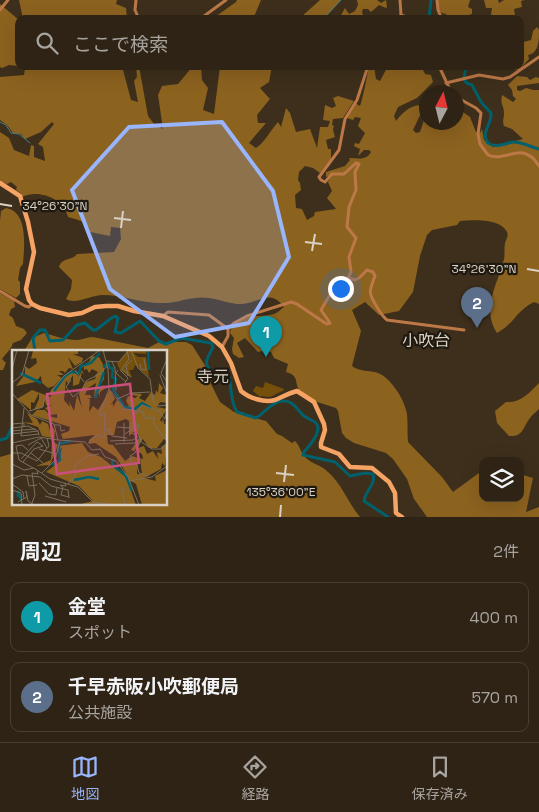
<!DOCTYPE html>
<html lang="ja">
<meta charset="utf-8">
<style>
body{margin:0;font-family:"Space Grotesk","Noto Sans JP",sans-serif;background:#3a2f22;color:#f1f3f6}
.controls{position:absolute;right:15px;bottom:15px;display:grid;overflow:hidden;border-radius:10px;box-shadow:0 5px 20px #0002}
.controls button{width:45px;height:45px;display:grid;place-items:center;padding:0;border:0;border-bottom:1px solid #494034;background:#2e2314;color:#f1f3f6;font:25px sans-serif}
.compass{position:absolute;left:419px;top:85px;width:45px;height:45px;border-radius:50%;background:#2e2314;box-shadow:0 5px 20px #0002;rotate:7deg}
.you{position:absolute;left:340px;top:288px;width:18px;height:18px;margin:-12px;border:4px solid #fff;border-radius:50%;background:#1a73e8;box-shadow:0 0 0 8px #1a73e833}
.badge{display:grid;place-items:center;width:32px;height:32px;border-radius:50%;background:#98b5fd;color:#fff;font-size:16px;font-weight:700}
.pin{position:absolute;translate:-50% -41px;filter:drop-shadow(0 1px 2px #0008)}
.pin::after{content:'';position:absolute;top:26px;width:18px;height:15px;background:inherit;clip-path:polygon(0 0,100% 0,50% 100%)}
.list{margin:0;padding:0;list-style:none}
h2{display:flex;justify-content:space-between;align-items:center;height:65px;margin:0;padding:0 20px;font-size:21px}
h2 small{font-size:16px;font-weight:400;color:#a7a4a0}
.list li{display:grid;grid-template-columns:32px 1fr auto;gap:15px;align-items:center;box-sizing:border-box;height:70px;margin:0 10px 10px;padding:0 10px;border:1px solid #494034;border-radius:10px}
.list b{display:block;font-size:19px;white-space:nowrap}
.list p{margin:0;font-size:16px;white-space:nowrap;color:#a7a4a0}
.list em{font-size:16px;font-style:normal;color:#a7a4a0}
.icon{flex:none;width:28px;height:28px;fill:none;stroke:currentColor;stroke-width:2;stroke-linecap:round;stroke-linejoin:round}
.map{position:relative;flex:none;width:539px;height:517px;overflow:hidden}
.search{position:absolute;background:#2e2314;box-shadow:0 5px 20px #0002;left:15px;right:15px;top:15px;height:55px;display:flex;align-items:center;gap:12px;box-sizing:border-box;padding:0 18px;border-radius:10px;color:#a7a4a0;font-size:19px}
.sheet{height:225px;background:#2e2314}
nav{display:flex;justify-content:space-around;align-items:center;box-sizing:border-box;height:70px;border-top:1px solid #494034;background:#2e2314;font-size:14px;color:#a7a4a0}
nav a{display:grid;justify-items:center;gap:2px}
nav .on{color:#98b5fd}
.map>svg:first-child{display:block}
.green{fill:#76500b}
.forest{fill:#8c621f}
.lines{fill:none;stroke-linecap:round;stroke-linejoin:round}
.stream{stroke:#418287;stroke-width:1}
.river{stroke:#00606c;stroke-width:3}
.secondary{stroke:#bc7847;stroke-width:3}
.highway{stroke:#f6a366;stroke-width:4.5}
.marked{fill:#98b5fd;fill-opacity:0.2;stroke:#98b5fd;stroke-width:4;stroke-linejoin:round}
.ticks{fill:none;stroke:#d9d1c5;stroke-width:2}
.labels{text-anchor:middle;stroke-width:4.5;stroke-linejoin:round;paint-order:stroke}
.neighbourhood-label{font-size:16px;fill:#d9d1c5;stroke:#1f1910}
.inset-river{fill:none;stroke:#00606c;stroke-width:2.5}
.inset-road{fill:none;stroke:#7b705f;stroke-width:1}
.view{fill:#c9507b;fill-opacity:0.15;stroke:#c9507b;stroke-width:2.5}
.inset-edge{fill:none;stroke:#d9d1c5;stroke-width:2.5}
.ticks-label{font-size:12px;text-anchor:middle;fill:#d9d1c5;stroke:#1f1910;stroke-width:4.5;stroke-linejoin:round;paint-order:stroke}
</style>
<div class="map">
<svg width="539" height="517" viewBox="0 0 539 517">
<rect width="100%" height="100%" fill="#3d2f1b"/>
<polygon class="green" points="265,382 284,389 284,390 270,397 261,396 260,397 253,391 256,386 263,388"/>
<g class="forest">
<polygon points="19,0 117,0 116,4 126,8 127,18 23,19"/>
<polygon points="237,0 261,0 253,19 212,19 236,2"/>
<polygon points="320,0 341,0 324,19 301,19 301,17"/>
<polygon points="357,0 377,0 381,3 386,0 387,7 386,8 379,5 371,12 368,9 363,9 362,12 363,15 360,16 360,19 335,19 340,17 345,8 349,14 355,11 358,5"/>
<path d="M 438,0 L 470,0 L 468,7 L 472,9 L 472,14 C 466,16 454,16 447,16 L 446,14 L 442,13 L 438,10 Z"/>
<polygon points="484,0 498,0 499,3 504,0 525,0 521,1 522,7 514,9 515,15 513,19 493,18 491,14 492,8 486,8"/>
<polygon points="0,4 19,20 19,66 9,65 2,68 0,67"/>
<path d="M 537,27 L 539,30 C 539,41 539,53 528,55 L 529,59 L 519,70 L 513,70 L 514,66 L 520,66 L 520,43 L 531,40 L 533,31 Z"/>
<path d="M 19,66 L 122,66 L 131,100 L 138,102 L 134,81 L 137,77 L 136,66 L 139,66 L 148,116 L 154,124 L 163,129 L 158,95 L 162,86 L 178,84 L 193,66 L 201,66 L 202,80 L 208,88 L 203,110 L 214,114 L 220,66 L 272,66 L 269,82 L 260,88 L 270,99 L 257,115 L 258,123 L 266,123 L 249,143 L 256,148 C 265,142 270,131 278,122 L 281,127 L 286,108 L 290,113 L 296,132 L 310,129 L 317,148 L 320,127 L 328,127 L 330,121 L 323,120 L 325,105 L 332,108 L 336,106 L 333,98 L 338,96 L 354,101 L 343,118 L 333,119 L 332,125 L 334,126 L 333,130 L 335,137 L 326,140 L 328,149 L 331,149 L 331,159 L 320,173 L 313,168 L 305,166 L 299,172 L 298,180 L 300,183 L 301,190 L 295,195 L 296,208 L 302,209 L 307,220 L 314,216 L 315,212 L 336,209 L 327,198 L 332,191 L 328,182 L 332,175 L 326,177 L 326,172 L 345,166 L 350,160 L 349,158 C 358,158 366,161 371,152 L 369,150 L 364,150 L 358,156 L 360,149 L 354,146 L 355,143 L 359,144 L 365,133 L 358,126 L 361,118 L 355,117 L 353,120 L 347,118 L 355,103 L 360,106 C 362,103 368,72 369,66 L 374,66 L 376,79 L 380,81 L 388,66 L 421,66 L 425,74 L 431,75 L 433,82 L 417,98 L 398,107 L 394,116 L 396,121 C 402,113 409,107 418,105 L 423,109 L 413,130 L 416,133 L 420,132 L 426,114 L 426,122 L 456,122 L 457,108 L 470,117 L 476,132 L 480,133 L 482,129 L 484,140 L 493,147 L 523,139 L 512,129 L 504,126 C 502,120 504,119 504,113 C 504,106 500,104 502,95 L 513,102 L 516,99 L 513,96 L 512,90 L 508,85 L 517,76 L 527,77 L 530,80 L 536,77 L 539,78 L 539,83 L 517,86 L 517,90 L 520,91 L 526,88 L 533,90 L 539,90 L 539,304 L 534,302 C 516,311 514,324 497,333 C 481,309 498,283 504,259 C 505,254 504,248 505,243 C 506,239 509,236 507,232 C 500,218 473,220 460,221 L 457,225 L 432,230 L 427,235 L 420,256 L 413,292 L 399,311 L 379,315 L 365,302 L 352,310 L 361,331 L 352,366 C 360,372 369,370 378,373 C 391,378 405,400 407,414 C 408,423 407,433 408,442 L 442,477 L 453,492 L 483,470 L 483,498 L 520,498 L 520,474 L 533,478 L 526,512 L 539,507 L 539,517 L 427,517 L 414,499 L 407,479 L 393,459 L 386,453 L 354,443 L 346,438 L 342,433 L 338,411 L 336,408 L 314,401 L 299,390 C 294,380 299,376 286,372 L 288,364 L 274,358 L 271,352 L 266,350 L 258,352 L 245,338 L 237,343 L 244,357 L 239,358 L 233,354 L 232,349 L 234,338 L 230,333 C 234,312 261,318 274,314 C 278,313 281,309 284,307 C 270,288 258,303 242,304 C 235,305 217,299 209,298 C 192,295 177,304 160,303 C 141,303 122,295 103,295 C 91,295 76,305 66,299 L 71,289 L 72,280 L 59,267 C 62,257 72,261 77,254 L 114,252 L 121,239 L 120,228 L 111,227 L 110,236 L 90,232 C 89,221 77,220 68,217 C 64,198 38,189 22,197 L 22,194 L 16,190 L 17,187 L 11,182 L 7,184 L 0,181 L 0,132 L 9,138 L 14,150 L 29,156 L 31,145 L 34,146 L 34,157 L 45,161 L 43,147 L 38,144 L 54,124 L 52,122 L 41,132 L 25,139 L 21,134 L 13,133 L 7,125 L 0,120 L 0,77 L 24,75 L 25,69 Z"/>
<path d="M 6,208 C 29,212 24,248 23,264 L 20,268 L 18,280 L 20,282 L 20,294 L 16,298 L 0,289 L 0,221 L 1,211 Z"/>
<path d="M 0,293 L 14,301 L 15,307 L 11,309 L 9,315 L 13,318 L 16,326 L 24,329 L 27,333 L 21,340 L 13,343 C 11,350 6,353 2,359 L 6,363 L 3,370 L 0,370 Z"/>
<path d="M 44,333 C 55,336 65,340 77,340 C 82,340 87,337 93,337 L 148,348 L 159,342 L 186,342 L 192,345 L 206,367 L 211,384 L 220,402 L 234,412 L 266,421 L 277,434 L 282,436 L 292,443 L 295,441 C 301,447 300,452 305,457 C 311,464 322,465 328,472 C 342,484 348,503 360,517 L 0,517 L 0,457 L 14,453 L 14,503 L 166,503 L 166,351 L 24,351 L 32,338 Z"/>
<path d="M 539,383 L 539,409 C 536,412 532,415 530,418 C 522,428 524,437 509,436 L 497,423 L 495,411 L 506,402 C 521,403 529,393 539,383 Z"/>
</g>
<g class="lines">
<g class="stream">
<polyline points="323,19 341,0"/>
<polyline points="0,122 6,125 11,133 19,134 30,143"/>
</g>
<g class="river">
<polyline points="429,19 431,0"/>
<path d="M 466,66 C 465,76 460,82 472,85 L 481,102 L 491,113 C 492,125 480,132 488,143 C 496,148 504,144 512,142 C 521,141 530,147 539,149"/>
<path d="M 35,351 L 33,338 L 40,330 L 45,330 L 50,341 L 63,340 L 77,325 L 85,323 L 93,330 L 96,330 L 110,319 L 115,316 L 118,318 L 115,332 L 121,333 L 140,321 L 159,341 L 166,344 L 181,338 L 211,343 L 213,347 C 209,356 202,363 211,371 L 222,369 L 227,372 C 233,385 229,400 237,412 L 256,418 C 265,413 271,402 282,401 C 294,400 297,410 304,416 C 309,420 318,421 318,428 C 318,437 309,446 304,452 L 303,455 L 335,462 L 350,476 L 365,473 L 373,474 C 376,485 365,491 364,501 L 388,517"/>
<polyline points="0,440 7,438 14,423"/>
</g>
<g class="secondary">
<polyline points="136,0 135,10 139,19"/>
<polyline points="400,0 401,15"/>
<polyline points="437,0 438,10 442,19"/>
<polyline points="0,10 8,0"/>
<polyline points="401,15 411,19"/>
<polyline points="200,19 226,0"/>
<polyline points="439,66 451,92"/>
<polyline points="446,83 479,75 503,79 510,77 539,57"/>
<path d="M 456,97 L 476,108 L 481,113 L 478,134 L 480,144 L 488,155 C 506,163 523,139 539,166"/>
<path d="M 348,278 L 355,280 L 359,278 L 367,270 L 373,272 L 375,276 C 369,291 368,293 377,307 C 380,312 382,316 387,320 L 464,330"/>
<polyline points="0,291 25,306 29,307 32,304"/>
<polyline points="163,316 168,312 209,315 228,329"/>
<polyline points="222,347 228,336 228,329 234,323 247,316 291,302 297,304 325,323 327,324 330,323 321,310 331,293 347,280 351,272 349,257 356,238 347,227 349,207 356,190 355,172 359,164 356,163 344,174 332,174 325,182 321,180 319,177 339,150 345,119 357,100 368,66"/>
</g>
<path class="highway" d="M 0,183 L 20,196 L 28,222 L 34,252 L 26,289 L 29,300 L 32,304 L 40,308 L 69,315 L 82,313 L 95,307 L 106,306 L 118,306 L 134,311 L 163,316 L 209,336 L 215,341 L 222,347 L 231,363 L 241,391 C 249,398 264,403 275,400 C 282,397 289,393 297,391 L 314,402 L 324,424 L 325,430 L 321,443 L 321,447 L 339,454 L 350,467 L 372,468 L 389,482 L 395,493 L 396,513 L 402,517"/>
</g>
<path class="marked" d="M 222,122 L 273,191 L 289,257 L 249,323 L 175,337 L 110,289 L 72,190 L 129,127 Z"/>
<path class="ticks" d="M 0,204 L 12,206M 114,218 L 131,220M 121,228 L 123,211M 305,242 L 322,244M 312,251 L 315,234M 527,269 L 539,271M 276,473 L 294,475M 284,482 L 286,465M 280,517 L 281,505"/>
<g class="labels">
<g class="neighbourhood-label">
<text x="426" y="346">小吹台</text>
<text x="213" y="382">寺元</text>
</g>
</g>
<g transform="translate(12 350)">
<rect width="155" height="155" fill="#3d2f1b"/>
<path d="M 116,0 L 135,0 L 134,4 L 121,3 L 126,7 L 134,7 L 137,27 L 123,15 L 121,20 L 117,20 L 120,28 L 108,20 L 105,14 Z" fill="#76500b"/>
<path d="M 53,0 L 66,0 L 66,4 L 61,4 L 71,8 L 70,12 L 63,16 L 56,7 L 61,19 L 57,18 L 53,23 L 51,21 L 47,21 L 52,25 L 45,25 L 50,28 L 42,36 L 36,38 L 30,33 L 29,26 L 23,32 L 4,36 L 13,24 L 13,16 L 17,19 L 25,13 L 24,8 L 19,9 L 21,1 L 53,0 L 52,3 ZM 79,6 L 87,7 L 92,16 L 92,29 L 83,44 L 91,35 L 94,38 L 88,42 L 87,48 L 87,43 L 82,46 L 84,33 L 76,38 L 73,45 L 78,45 L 80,48 L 75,48 L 78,49 L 77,62 L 81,56 L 86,60 L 98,40 L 103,49 L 98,55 L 101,53 L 101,57 L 105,50 L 113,58 L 117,56 L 114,51 L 116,46 L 123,48 L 126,46 L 118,45 L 120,43 L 130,44 L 127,48 L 133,51 L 139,42 L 143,45 L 144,40 L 146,43 L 147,33 L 151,38 L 148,43 L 155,45 L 155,53 L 148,52 L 145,57 L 155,59 L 148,70 L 150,72 L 151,67 L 152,74 L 155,73 L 155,91 L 152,89 L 145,98 L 137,98 L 131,89 L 122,101 L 119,100 L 128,87 L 123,81 L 117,86 L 117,71 L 114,69 L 105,72 L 102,85 L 95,85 L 96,94 L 101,95 L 113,111 L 120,106 L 126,108 L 125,124 L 130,124 L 128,108 L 131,109 L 130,104 L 124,101 L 126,98 L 132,96 L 135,104 L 141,101 L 146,109 L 145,102 L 150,104 L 149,97 L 155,93 L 153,116 L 150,113 L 149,119 L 132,128 L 144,131 L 143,126 L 155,120 L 155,155 L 130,155 L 124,134 L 115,129 L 124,155 L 65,155 L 81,151 L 67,136 L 34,122 L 46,113 L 50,98 L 45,102 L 46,96 L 70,93 L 76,102 L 89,107 L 111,125 L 114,123 L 104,107 L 83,93 L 77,94 L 77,90 L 83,85 L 51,89 L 49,84 L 57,81 L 58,77 L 20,65 L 25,60 L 33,60 L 40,67 L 45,68 L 45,64 L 40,65 L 33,58 L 40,55 L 34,55 L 33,50 L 31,57 L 22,60 L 27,49 L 27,43 L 22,53 L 19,52 L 19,60 L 5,49 L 20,40 L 39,47 L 39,40 L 56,23 L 62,21 L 67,27 L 70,20 L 72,25 L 70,22 L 67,34 L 61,36 L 61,25 L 56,34 L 54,30 L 52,50 L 58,57 L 57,51 L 62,61 L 65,45 L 70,58 L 67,44 L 74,32 L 83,29 L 84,26 L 81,28 L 86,22 L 80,19 L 77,23 L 75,19 L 72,20 L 72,17 L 67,18 L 78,11 ZM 15,63 L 25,69 L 28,75 L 30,71 L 36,74 L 38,81 L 40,76 L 43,81 L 42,92 L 46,95 L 38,115 L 24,116 L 39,110 L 40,88 L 30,86 L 26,77 L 11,72 L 21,73 Z" fill="#8c621f"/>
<path class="inset-river" d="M 136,0 L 137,20M 91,17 L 96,13 L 98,18 L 101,18 L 100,27 L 104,29 L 101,39 L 112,57 L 123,59 L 130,53 L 139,58M 8,23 L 29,33M 42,41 L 53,26 L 59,22 L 67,23 L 69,16 L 79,13 L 88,3M 83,48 L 92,22M 101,110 L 100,114 L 114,126 L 120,141M 40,115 L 48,110 L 47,94 L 59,91M 62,130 L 77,127 L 87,129M 6,147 L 6,141 L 9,150"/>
<path class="inset-road" d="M 91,0 L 96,19 L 97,39M 115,0 L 117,9 L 110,19 L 119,27M 119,0 L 126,18 L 138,29 L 141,51 L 146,56 L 155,55M 155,9 L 149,23 L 155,32M 94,11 L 107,12 L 115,2M 100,12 L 103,18 L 104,40M 128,14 L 129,19 L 134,20 L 132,9M 0,19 L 5,0M 63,20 L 72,32M 106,20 L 104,23 L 114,32M 108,20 L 116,28 L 113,33M 148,25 L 155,44M 116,26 L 114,16 L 120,10M 59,30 L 54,37 L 61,47 L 70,40 L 74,31 L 89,23 L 95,16M 0,33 L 10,25 L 17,0M 97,39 L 113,59 L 126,61 L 130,55 L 147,61 L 153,69 L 155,59M 0,43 L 19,65 L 42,74 L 46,90 L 73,92 L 80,100 L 88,99 L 93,107 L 104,111 L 116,127 L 127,155M 105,49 L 119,43 L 138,42M 12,58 L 9,86 L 27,84M 17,61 L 31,57 L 32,50 L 52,26 L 88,0M 123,61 L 121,64 L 130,61 L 133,68 L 143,68 L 141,73 L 155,91M 112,73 L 112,92M 0,74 L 12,73 L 12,76M 42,75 L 48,75 L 49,81 L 53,80M 127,75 L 125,82 L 129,90 L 123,103 L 118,106 L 119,112 L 125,115 L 127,123 L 137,126M 105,77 L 118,78 L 121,72 L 127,75M 0,78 L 16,76 L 26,81M 94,80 L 97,79 L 100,86 L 115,88M 0,81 L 23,79M 0,84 L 26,81 L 27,85M 113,84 L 126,75M 98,91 L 121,90 L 125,87M 128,91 L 140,99 L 149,99 L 155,94M 0,93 L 27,87 L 46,90M 76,93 L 85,85 L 92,88 L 93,63 L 87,66 L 97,39M 103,94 L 123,93 L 128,88 L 120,83M 16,95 L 29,88 L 35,98M 27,99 L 44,104M 16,100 L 10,95 L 4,96 L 7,110 L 21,118M 0,103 L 9,103 L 25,111 L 37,96 L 35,88M 19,103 L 31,113M 9,109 L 25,92M 11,112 L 22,99 L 31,96 L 25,92M 0,114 L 12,120 L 22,118 L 38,129 L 66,137 L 81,152 L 102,155M 30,123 L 43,110 L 48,91M 15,126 L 17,136 L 25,135M 0,129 L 10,125 L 28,127 L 39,136 L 56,140 L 57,148M 117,131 L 140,127 L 155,116M 27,133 L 37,144 L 44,145 L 45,138M 53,133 L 54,136 L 48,135 L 51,137 L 49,145 L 57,147M 0,134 L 11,142 L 12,149M 56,134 L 64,124 L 62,121 L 64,115 L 75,106 L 87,104M 110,137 L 113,155M 0,140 L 9,143 L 10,155M 33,146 L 54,152M 6,152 L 15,147 L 14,141 L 16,151 L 22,155M 20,153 L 23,145 L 20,123 L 26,124 L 25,121"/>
<path class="view" d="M 118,34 L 127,113 L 45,124 L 35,44 Z"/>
<rect width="155" height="155" class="inset-edge"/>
</g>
<g class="ticks-label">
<text x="55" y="210">34°26'30"N</text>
<text x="484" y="273">34°26'30"N</text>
<text x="281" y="496">135°36'00"E</text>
</g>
</svg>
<div class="controls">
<button><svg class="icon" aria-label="layers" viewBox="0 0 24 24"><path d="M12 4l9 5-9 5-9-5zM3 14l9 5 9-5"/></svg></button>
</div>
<svg class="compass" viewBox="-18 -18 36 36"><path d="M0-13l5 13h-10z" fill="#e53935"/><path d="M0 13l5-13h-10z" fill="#a7a4a0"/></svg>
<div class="you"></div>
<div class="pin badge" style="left:266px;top:357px;background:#0f9aa8">1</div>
<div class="pin badge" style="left:477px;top:328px;background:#5c6f8a">2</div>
<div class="search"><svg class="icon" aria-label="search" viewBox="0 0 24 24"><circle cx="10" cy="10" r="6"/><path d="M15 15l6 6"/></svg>ここで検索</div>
</div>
<section class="sheet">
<h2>周辺<small>2件</small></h2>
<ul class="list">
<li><span class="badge" style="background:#0f9aa8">1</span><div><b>金堂</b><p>スポット</p></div><em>400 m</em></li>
<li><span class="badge" style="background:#5c6f8a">2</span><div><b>千早赤阪小吹郵便局</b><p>公共施設</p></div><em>570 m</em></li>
</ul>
</section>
<nav>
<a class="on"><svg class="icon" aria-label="map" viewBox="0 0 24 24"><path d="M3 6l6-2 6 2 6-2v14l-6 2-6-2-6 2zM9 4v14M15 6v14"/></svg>地図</a>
<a><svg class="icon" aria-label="directions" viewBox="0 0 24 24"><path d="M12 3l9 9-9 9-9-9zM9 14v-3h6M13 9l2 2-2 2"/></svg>経路</a>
<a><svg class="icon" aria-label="saved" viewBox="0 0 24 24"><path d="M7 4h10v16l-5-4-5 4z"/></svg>保存済み</a>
</nav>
